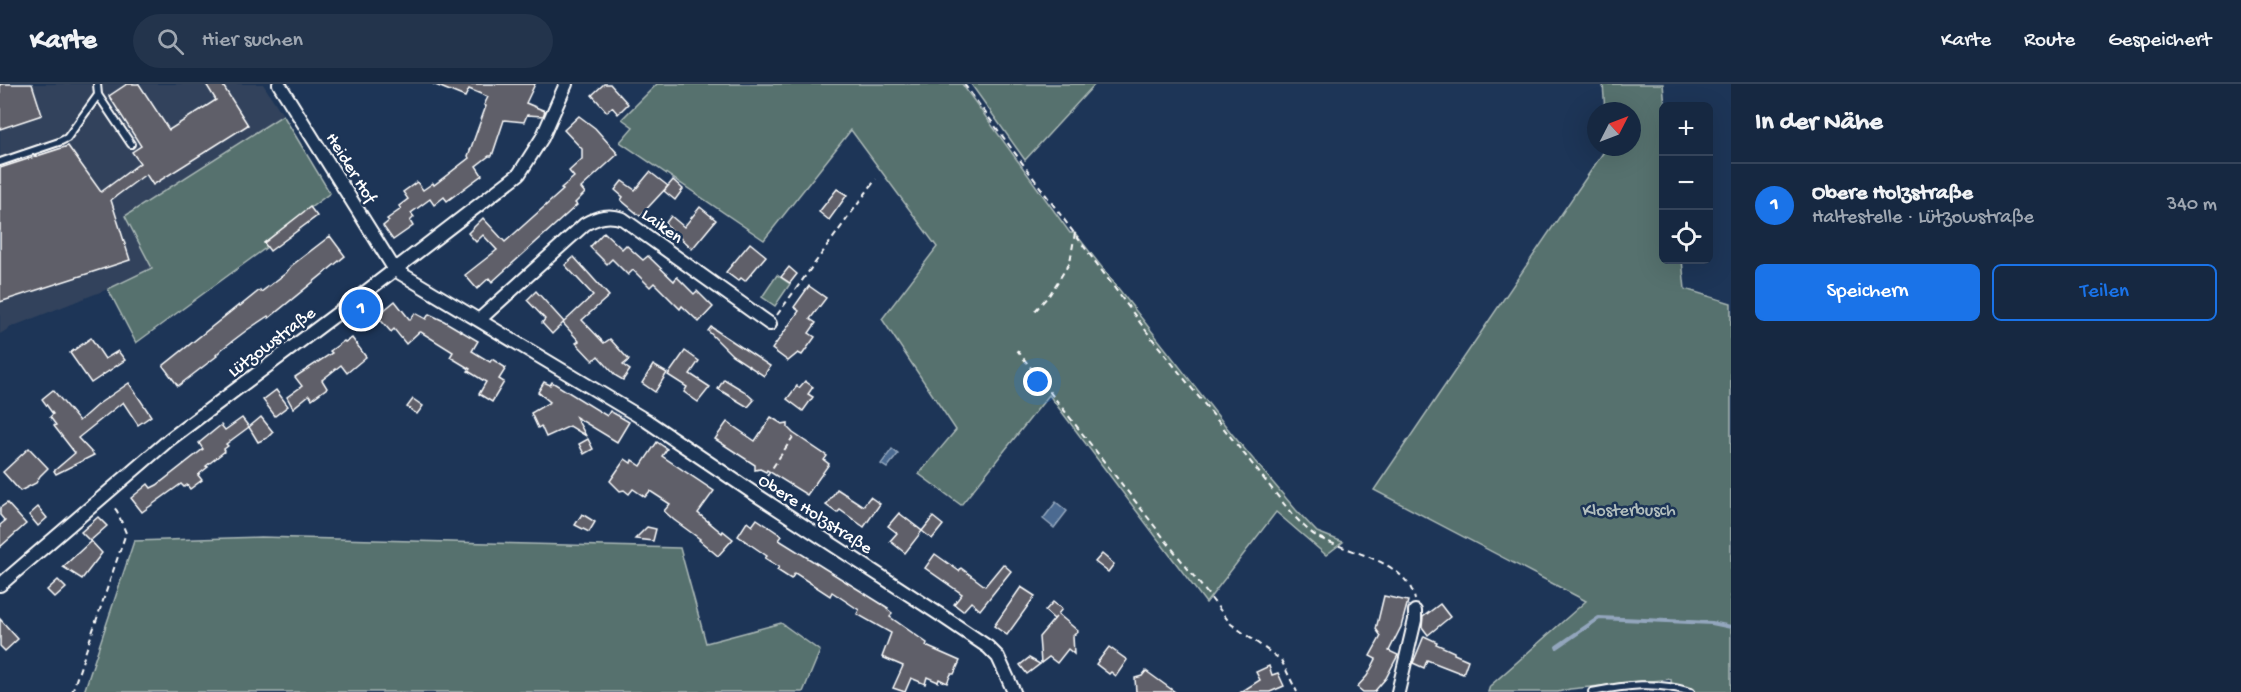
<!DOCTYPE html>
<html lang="de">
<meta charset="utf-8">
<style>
body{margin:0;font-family:"Gochi Hand",sans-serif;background:#23344c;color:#f1f3f6}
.controls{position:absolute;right:18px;top:18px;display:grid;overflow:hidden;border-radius:9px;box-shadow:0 6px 24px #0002}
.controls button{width:54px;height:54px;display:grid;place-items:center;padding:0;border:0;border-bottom:2px solid #35445a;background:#162841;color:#f1f3f6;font:30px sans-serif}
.compass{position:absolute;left:1587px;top:18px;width:54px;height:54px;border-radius:50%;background:#162841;box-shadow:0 6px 24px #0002;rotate:48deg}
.you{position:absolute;left:1038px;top:298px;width:21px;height:21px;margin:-15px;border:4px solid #fff;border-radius:50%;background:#1a73e8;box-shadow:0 0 0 9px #1a73e833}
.badge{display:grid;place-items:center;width:39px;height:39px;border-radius:50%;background:#1a73e8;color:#fff;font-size:20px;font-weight:700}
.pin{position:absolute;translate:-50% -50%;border:3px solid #fff;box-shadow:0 2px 6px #0006}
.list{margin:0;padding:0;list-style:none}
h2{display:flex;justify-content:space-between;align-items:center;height:78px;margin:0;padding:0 24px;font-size:26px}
h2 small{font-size:20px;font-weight:400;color:#9ea6b1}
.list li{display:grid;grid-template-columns:39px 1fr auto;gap:18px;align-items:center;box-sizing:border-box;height:84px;padding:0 24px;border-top:2px solid #35445a}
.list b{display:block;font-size:22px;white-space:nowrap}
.list p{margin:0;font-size:20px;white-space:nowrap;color:#9ea6b1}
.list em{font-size:20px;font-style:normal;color:#9ea6b1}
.actions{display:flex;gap:12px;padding:18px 24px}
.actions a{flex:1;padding:14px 0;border:2px solid #1a73e8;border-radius:9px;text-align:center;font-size:21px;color:#1a73e8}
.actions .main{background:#1a73e8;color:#fff}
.icon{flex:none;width:33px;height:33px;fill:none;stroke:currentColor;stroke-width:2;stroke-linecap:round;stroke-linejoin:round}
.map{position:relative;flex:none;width:1731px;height:608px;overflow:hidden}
header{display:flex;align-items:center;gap:36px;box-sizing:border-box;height:84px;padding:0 30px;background:#162841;border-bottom:2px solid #35445a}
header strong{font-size:28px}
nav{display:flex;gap:33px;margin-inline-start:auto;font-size:21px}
.search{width:420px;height:54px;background:#23344c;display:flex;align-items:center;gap:15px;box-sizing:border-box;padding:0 21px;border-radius:33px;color:#9ea6b1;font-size:22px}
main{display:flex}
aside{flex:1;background:#162841}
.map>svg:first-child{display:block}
.built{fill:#31425c}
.green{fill:#56716e;stroke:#aab8b6;stroke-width:1.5}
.water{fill:#4b6b91;stroke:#93a6bd;stroke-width:1.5}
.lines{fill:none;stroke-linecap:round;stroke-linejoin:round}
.stream{stroke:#93a6bd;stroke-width:4}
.building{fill:#5f5f69;stroke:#fff;stroke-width:1.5}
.service-casing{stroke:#fff;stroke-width:10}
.minor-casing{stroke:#fff;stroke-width:16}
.path{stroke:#fff;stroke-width:2;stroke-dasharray:6 4.5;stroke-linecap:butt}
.service{stroke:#1d3557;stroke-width:6}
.minor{stroke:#1d3557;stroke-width:12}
.labels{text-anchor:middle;stroke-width:5;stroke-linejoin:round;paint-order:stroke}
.street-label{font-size:18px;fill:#fff;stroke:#1d3557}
.park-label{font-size:18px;fill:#b3bfbe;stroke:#1d3557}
</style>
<header>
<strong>Karte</strong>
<div class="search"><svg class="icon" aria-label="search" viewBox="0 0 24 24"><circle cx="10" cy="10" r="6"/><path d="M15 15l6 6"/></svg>Hier suchen</div>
<nav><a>Karte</a><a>Route</a><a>Gespeichert</a></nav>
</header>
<main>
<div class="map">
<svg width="1731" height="608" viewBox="0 0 1731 608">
<rect width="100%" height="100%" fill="#1d3557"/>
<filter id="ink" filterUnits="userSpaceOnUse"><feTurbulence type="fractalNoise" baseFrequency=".0167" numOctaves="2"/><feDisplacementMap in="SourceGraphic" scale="12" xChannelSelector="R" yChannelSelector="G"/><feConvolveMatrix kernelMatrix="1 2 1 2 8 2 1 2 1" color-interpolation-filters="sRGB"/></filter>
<g filter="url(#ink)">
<polygon class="built" points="0,0 263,0 283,31 126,132 152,184 108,205 11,243 0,250"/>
<g class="green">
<polygon points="657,0 962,0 1070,149 1075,149 1232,350 1296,426 1317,448 1343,458 1326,471 1276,428 1206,519 1049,311 961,421 919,390 956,346 882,235 937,163 851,46 764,156 620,58 633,43 622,35"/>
<polygon points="971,0 1095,0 1025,76"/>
<polygon points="1603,0 1663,0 1665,22 1664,22 1664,176 1682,176 1685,205 1731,219 1731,608 1672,608 1671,595 1570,605 1558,608 1488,608 1490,602 1586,517 1374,406 1607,63 1632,63 1632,27 1605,27"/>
<polygon points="283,31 330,109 264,159 267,163 136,259 108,205 152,184 125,132"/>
<polygon points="777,191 790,200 775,222 762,213"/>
<polygon points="261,453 680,464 706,559 781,539 820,567 803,608 84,608 134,457"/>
</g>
<g class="water">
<polygon points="892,365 898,370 887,384 881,380"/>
<polygon points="1056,418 1067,427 1054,444 1043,435"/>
</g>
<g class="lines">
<polyline class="stream" points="1557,563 1599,534 1712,539 1731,543"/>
</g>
<g class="building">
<polygon points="0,0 32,0 42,31 0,45"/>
<polygon points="127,0 139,0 169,46 216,16 206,0 222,0 248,41 153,101 146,90 111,116 130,176 0,218 0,84 68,62 101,108 140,79 132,68 141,62 109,12"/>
<polygon points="433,0 535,0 526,19 545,27 543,32 527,31 524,38 504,36 492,72 489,72 476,82 482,91 447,117 444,113 434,121 430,115 411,129 414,133 410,137 413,142 393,156 383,142 389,137 387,135 401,125 399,122 408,115 403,108 417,98 423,106 433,99 434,101 469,74 468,72 486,22 484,21 488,13 469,5 465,13"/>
<polygon points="604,0 610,0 628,20 618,30 612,23 607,28 592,11"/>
<polygon points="579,32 595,44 618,70 581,104 585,109 575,119 577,121 492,198 489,194 477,205 465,191 497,166 483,151 476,158 468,149 483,134 505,158 563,106 561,104 574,93 569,87 582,75 582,65 564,46"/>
<polygon points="650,88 668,102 640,132 621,116 623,113 615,106 622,97 635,106"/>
<polygon points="673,96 683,105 675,116 664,107"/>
<polygon points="837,105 847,111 829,136 819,128"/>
<polygon points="310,123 317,132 270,167 264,159"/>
<polygon points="700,123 716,136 692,165 665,140 671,132 684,143"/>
<polygon points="604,148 622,165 626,161 643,176 648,172 674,197 677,193 694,210 697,207 713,223 699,238 682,222 680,225 654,199 650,203 633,186 628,191 612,175 607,180 590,163"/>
<polygon points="330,152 345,172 269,234 268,232 247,246 222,265 216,271 217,272 178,302 163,282 239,221 240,222 260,206 261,208 286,189 291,182"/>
<polygon points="750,159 766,172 745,197 741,194 738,197 726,188"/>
<polygon points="574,173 609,212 582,236 604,259 610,255 629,276 623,281 630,286 623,296 616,292 598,272 593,277 576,259 579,257 563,239 552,250 542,239 545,235 527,216 536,207 564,238 593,211 565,181"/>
<polygon points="789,183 797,190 790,199 781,193"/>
<polygon points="809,202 826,214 810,235 816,239 809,249 815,253 802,271 798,269 788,277 772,265 799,227 794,223"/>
<polygon points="395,217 410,236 415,229 426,235 429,230 444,237 478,257 472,267 490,278 492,275 506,284 499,295 504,298 492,318 479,310 486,298 468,287 470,285 450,273 453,268 421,248 419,248 406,260 394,245 391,248 377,232"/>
<polygon points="711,243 770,282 764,292 732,271 708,247"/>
<polygon points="91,254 105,275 118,267 125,276 91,299 70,269"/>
<polygon points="352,254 366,273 347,289 341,281 322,296 327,304 312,315 309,311 293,324 287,313 302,302 295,293 332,269 330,267 344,257 345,258"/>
<polygon points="685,267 699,277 690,290 710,303 698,318 684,308 687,303 668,291"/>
<polygon points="653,281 667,289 655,308 642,299"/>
<polygon points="724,295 744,307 754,316 748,323 718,305"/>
<polygon points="805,297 813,303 808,310 813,313 803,327 787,315 797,302 799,304"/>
<polygon points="544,298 550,301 552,298 607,332 610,327 629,338 617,358 576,333 586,352 570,342 546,353 541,342 538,344 531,329 550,318 538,308"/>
<polygon points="129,299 151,332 138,341 123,318 78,354 94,371 56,390 54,387 75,369 54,342 56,341 50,333 53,330 42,315 53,306 79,337 97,321"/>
<polygon points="276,306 288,322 275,332 263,316"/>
<polygon points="413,315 423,322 417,330 407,323"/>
<polygon points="261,333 273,348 267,354 258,358 249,343 226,360 228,362 224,365 225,367 206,382 208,383 198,391 202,396 190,405 187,401 184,403 181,400 142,428 131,414 148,400 151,404 157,401 203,365 199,359 221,341 225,346 242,334 249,343"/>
<polygon points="771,333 782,340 788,339 788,344 793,349 827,372 824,376 829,380 807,411 767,386 766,388 760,385 755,386 755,381 715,355 727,338 755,357"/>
<polygon points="588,355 593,365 584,370 579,360"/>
<polygon points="657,358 667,365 662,372 714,407 698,429 722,449 723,447 733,455 718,472 699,456 700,455 674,436 664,427 670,420 650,407 645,413 633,405 629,410 624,406 620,407 610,397 625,375 631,379 632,376 641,382"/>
<polygon points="29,364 48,384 40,392 36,399 20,407 3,388"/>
<polygon points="837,405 863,422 870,413 880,420 864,443 840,426 837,429 826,421"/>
<polygon points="7,419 26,440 0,463 0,441 5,437 0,431 0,424"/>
<polygon points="38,423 47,434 38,442 29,431"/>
<polygon points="899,429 922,447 905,469 890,457 897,449 888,442"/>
<polygon points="582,430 595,438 589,448 575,441"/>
<polygon points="98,433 107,442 90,457 81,448"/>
<polygon points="933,433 943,441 932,455 922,447"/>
<polygon points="757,435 782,452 779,456 888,524 887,525 892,529 890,533 927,559 926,562 960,577 954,590 951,590 947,599 939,595 938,598 927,593 925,600 911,594 905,608 893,604 903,582 882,573 891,549 857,530 859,526 832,508 830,512 795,489 791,495 777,486 779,483 765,474 767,472 738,452 747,438 752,442"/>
<polygon points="647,443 656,445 653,457 635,455"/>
<polygon points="91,457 102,469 82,495 63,483"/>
<polygon points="935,470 959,487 961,484 985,502 1003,480 1011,487 980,526 971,518 963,527 954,520 962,510 925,484"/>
<polygon points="1102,470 1114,480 1108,488 1095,478"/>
<polygon points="58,496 66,504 55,514 47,506"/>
<polygon points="1021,503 1035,512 1007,551 994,542"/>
<polygon points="1384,512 1408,517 1401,543 1389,567 1398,571 1386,594 1374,608 1363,608 1357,603 1367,592 1376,575 1370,572 1381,552 1376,545"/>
<polygon points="1053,518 1062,525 1058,530 1078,547 1073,552 1074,570 1068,565 1057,579 1049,573 1041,579 1039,553 1056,533 1054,535 1045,527"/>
<polygon points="1440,520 1450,533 1428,551 1422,543 1423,533"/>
<polygon points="0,535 18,555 5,567 0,562"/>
<polygon points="1424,552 1437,558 1436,560 1454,568 1454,570 1468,576 1463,590 1427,576 1424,584 1413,579"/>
<polygon points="1109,563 1127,576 1116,592 1111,588 1109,590 1096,580"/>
<polygon points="1029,574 1040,580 1027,590 1020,581"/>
<polygon points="1269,582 1272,591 1278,589 1284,602 1270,608 1241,608 1260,596 1256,588"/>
<polygon points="1146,587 1175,608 1136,608 1135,594 1142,592"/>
</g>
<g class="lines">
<g class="service-casing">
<g id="service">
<polyline points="97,0 98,11 131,60"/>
<polyline points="0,78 59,58 67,54 98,11"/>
<path d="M 1592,608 C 1626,601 1656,597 1691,608"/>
</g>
</g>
<g class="minor-casing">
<g id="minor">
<polyline points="279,0 395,186 647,337 755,410 942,532 988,563 998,573 1014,608"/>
<path d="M 480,235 L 585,140 C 598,133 609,130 623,135 L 770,240"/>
<polyline points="0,501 170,355 350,220 519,90 542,54 566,0"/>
<polyline points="1398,608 1415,536 1415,527"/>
</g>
</g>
<g class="path">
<path d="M 964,0 L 1147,248 L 1292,430 C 1300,438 1307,446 1316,452 C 1347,469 1407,475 1415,516"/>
<polyline points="1035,227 1050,210 1070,178 1075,149"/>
<polyline points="777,231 876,95"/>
<polyline points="1017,266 1231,540 1281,576 1297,608"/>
<polyline points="761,401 793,353"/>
<polyline points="72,608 126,449 117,427 112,421"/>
</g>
<use href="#service" class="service"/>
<use href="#minor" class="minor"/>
</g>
</g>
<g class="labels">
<g class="street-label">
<text transform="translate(352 83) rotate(58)" y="6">Heider Hof</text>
<text transform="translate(663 141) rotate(36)" y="6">Laiken</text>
<text transform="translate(271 257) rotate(-37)" y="6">Lützowstraße</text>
<text transform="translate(816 429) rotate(33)" y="6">Obere Holzstraße</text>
</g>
<g class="park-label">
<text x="1629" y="431">Klosterbusch</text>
</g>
</g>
</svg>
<div class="controls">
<button>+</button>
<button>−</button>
<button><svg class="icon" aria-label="locate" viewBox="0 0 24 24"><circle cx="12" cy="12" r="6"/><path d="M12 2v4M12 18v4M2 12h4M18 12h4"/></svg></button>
</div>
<svg class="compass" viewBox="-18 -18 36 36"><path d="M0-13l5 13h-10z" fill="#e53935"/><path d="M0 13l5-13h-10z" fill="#9ea6b1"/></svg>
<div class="you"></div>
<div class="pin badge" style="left:361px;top:225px">1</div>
</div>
<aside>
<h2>In der Nähe<small></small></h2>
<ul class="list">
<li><span class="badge">1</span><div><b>Obere Holzstraße</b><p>Haltestelle · Lützowstraße</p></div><em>340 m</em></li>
</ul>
<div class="actions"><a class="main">Speichern</a><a>Teilen</a></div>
</aside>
</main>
